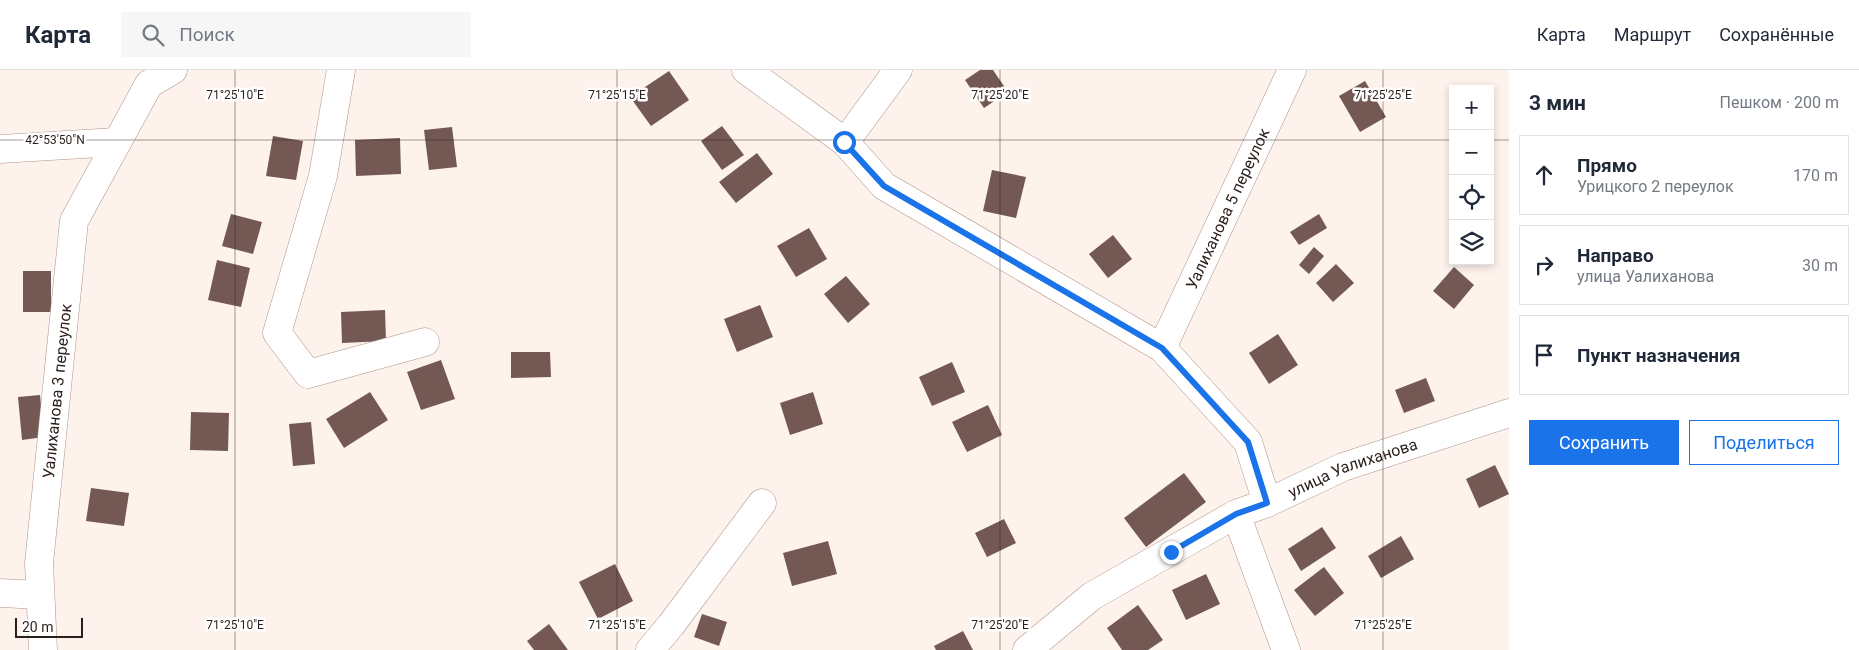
<!DOCTYPE html>
<html lang="ru">
<meta charset="utf-8">
<style>
body{margin:0;font-family:Roboto,sans-serif;background:#f6f6f7;color:#1f2937}
.controls{position:absolute;right:15px;top:15px;display:grid;overflow:hidden;border-radius:0px;box-shadow:0 2px 8px #0003}
.controls button{width:45px;height:45px;display:grid;place-items:center;padding:0;border:0;border-bottom:1px solid #e0e1e3;background:#fff;color:#1f2937;font:25px sans-serif}
.scale{position:absolute;left:15px;bottom:12px;width:68px;box-sizing:border-box;padding-left:5px;border:2px solid #2a1f1a;border-top:0;font-size:14px;line-height:18px;white-space:nowrap;color:#2a1f1a;-webkit-text-stroke:4px #fff;paint-order:stroke}
.stop{position:absolute;width:15px;height:15px;margin:-11px;border:4px solid #1a73e8;border-radius:50%;background:#fff}
.stop.end{background:#1a73e8;border-color:#fff;box-shadow:0 1px 5px #0008}
.list{margin:0;padding:0;list-style:none}
h2{display:flex;justify-content:space-between;align-items:center;height:65px;margin:0;padding:0 20px;font-size:21px}
h2 small{font-size:16px;font-weight:400;color:#747a83}
.list li{display:grid;grid-template-columns:32px 1fr auto;gap:15px;align-items:center;box-sizing:border-box;height:80px;margin:0 10px 10px;padding:0 10px;border:1px solid #e0e1e3;border-radius:0px}
.list b{display:block;font-size:19px;white-space:nowrap}
.list p{margin:0;font-size:16px;white-space:nowrap;color:#747a83}
.list em{font-size:16px;font-style:normal;color:#747a83}
.actions{display:flex;gap:10px;padding:15px 20px}
.actions a{flex:1;padding:11px 0;border:1px solid #1a73e8;border-radius:0px;text-align:center;font-size:18px;color:#1a73e8}
.actions .main{background:#1a73e8;color:#fff}
.icon{flex:none;width:28px;height:28px;fill:none;stroke:currentColor;stroke-width:2;stroke-linecap:round;stroke-linejoin:round}
.map{position:relative;flex:none;width:1509px;height:580px;overflow:hidden}
header{display:flex;align-items:center;gap:30px;box-sizing:border-box;height:70px;padding:0 25px;background:#fff;border-bottom:1px solid #e0e1e3}
header strong{font-size:24px}
nav{display:flex;gap:28px;margin-inline-start:auto;font-size:18px}
.search{width:350px;height:45px;background:#f6f6f7;display:flex;align-items:center;gap:12px;box-sizing:border-box;padding:0 18px;border-radius:0px;color:#747a83;font-size:19px}
main{display:flex}
aside{flex:1;background:#fff}
.map>svg:first-child{display:block}
.building{fill:#745854}
.lines{fill:none;stroke-linecap:round;stroke-linejoin:round}
.minor-casing{stroke:#af9486;stroke-width:29}
.minor{stroke:#fff;stroke-width:28}
.route{stroke:#1a73e8;stroke-width:6}
.ticks{fill:none;stroke:#2a1f1a;stroke-width:1;stroke-opacity:0.45}
.labels{text-anchor:middle;stroke-width:5;stroke-linejoin:round;paint-order:stroke}
.street-label{font-size:16px;fill:#2a1f1a;stroke:#fff}
.ticks-label{font-size:12px;text-anchor:middle;fill:#2a1f1a;stroke:#fff;stroke-width:5;stroke-linejoin:round;paint-order:stroke}
</style>
<header>
<strong>Карта</strong>
<div class="search"><svg class="icon" aria-label="search" viewBox="0 0 24 24"><circle cx="10" cy="10" r="6"/><path d="M15 15l6 6"/></svg>Поиск</div>
<nav><a>Карта</a><a>Маршрут</a><a>Сохранённые</a></nav>
</header>
<main>
<div class="map">
<svg width="1509" height="580" viewBox="0 0 1509 580">
<rect width="100%" height="100%" fill="#fef2ec"/>
<g class="building">
<polygon points="980,0 993,0 1008,22 984,38 965,10"/>
<polygon points="669,1 689,30 651,56 630,27"/>
<polygon points="1365,11 1386,47 1360,62 1339,26"/>
<polygon points="722,56 744,85 722,100 701,71"/>
<polygon points="452,57 457,97 429,100 424,60"/>
<polygon points="273,66 303,71 296,110 266,106"/>
<polygon points="400,68 401,104 356,106 355,70"/>
<polygon points="757,83 773,104 736,133 719,112"/>
<polygon points="992,100 1026,107 1016,148 983,141"/>
<polygon points="231,144 262,152 253,184 222,176"/>
<polygon points="1319,144 1327,158 1299,175 1290,162"/>
<polygon points="809,158 827,189 796,207 777,176"/>
<polygon points="1113,165 1132,189 1108,208 1089,184"/>
<polygon points="1314,177 1324,186 1309,204 1299,195"/>
<polygon points="217,190 250,198 241,237 208,230"/>
<polygon points="1336,194 1354,213 1333,232 1316,213"/>
<polygon points="1454,197 1474,215 1454,239 1433,221"/>
<rect x="23" y="201" width="28" height="41"/>
<polygon points="846,206 870,234 848,253 824,224"/>
<polygon points="760,235 773,267 737,282 724,249"/>
<polygon points="385,240 386,271 342,273 341,242"/>
<polygon points="1278,264 1298,295 1269,314 1249,283"/>
<polygon points="511,282 550,282 551,307 511,308"/>
<polygon points="441,290 455,329 421,340 407,302"/>
<polygon points="952,292 965,322 932,336 919,307"/>
<polygon points="1426,308 1435,331 1404,343 1395,320"/>
<polygon points="370,322 388,350 344,378 326,349"/>
<polygon points="813,322 823,354 790,365 780,333"/>
<polygon points="40,325 44,367 22,370 18,327"/>
<polygon points="988,335 1002,365 967,382 952,352"/>
<polygon points="191,342 229,343 228,381 190,380"/>
<polygon points="311,352 315,394 293,396 289,354"/>
<polygon points="1495,395 1509,424 1479,438 1466,409"/>
<polygon points="1184,403 1206,432 1146,477 1124,448"/>
<polygon points="91,418 129,423 124,456 86,451"/>
<polygon points="1004,449 1016,473 987,487 975,463"/>
<polygon points="1322,457 1336,478 1301,501 1288,479"/>
<polygon points="1401,466 1414,489 1381,508 1368,486"/>
<polygon points="828,471 837,504 792,516 783,483"/>
<polygon points="615,494 633,531 598,549 579,512"/>
<polygon points="1324,497 1344,523 1315,546 1294,520"/>
<polygon points="1206,504 1220,534 1186,550 1172,520"/>
<polygon points="1138,535 1163,570 1148,580 1122,580 1107,558"/>
<polygon points="702,544 727,552 719,576 694,567"/>
<polygon points="549,554 568,580 534,580 527,571"/>
<polygon points="963,561 973,580 936,580 934,576"/>
</g>
<g class="lines">
<g class="minor-casing">
<g id="minor">
<polyline points="341,0 323,106 277,263 308,304 425,272"/>
<polyline points="746,0 845,72 884,116 1162,278 1248,372 1267,433"/>
<polyline points="845,72 898,0"/>
<polyline points="0,79 117,72"/>
<path id="s1" d="M 1162,278 L 1292,0"/>
<polyline points="1236,444 1286,580"/>
<polyline points="0,523 40,525"/>
<path id="s2" d="M 43,580 L 39,493 L 74,151 L 149,14 L 173,0"/>
<polyline points="650,580 671,555 762,433"/>
<path id="s3" d="M 1027,580 L 1092,526 L 1236,444 L 1267,433 L 1343,397 L 1509,343"/>
</g>
</g>
<use href="#minor" class="minor"/>
</g>
<g class="lines">
<polyline class="route" points="844,72 884,116 1162,278 1248,372 1267,433 1236,444 1171,482"/>
</g>
<path class="ticks" d="M 235,0 L 235,580M 617,0 L 617,580M 1000,0 L 1000,580M 1383,0 L 1383,580M 0,70 L 1453,70M 1490,70 L 1509,70"/>
<g class="labels">
<g class="street-label">
<text dy="6" stroke="none"><textPath href="#s1" startOffset="154">Уалиханова 5 переулок</textPath></text>
<text dy="6" stroke="none"><textPath href="#s2" startOffset="260">Уалиханова 3 переулок</textPath></text>
<text dy="6" stroke="none"><textPath href="#s3" startOffset="376">улица Уалиханова</textPath></text>
</g>
</g>
<g class="ticks-label">
<text x="235" y="29">71°25'10"E</text>
<text x="617" y="29">71°25'15"E</text>
<text x="1000" y="29">71°25'20"E</text>
<text x="1383" y="29">71°25'25"E</text>
<text x="55" y="74">42°53'50"N</text>
<text x="235" y="559">71°25'10"E</text>
<text x="617" y="559">71°25'15"E</text>
<text x="1000" y="559">71°25'20"E</text>
<text x="1383" y="559">71°25'25"E</text>
</g>
</svg>
<div class="controls">
<button>+</button>
<button>−</button>
<button><svg class="icon" aria-label="locate" viewBox="0 0 24 24"><circle cx="12" cy="12" r="6"/><path d="M12 2v4M12 18v4M2 12h4M18 12h4"/></svg></button>
<button><svg class="icon" aria-label="layers" viewBox="0 0 24 24"><path d="M12 4l9 5-9 5-9-5zM3 14l9 5 9-5"/></svg></button>
</div>
<div class="scale">20 m</div>
<div class="stop" style="left:844px;top:72px"></div>
<div class="stop end" style="left:1171px;top:482px"></div>
</div>
<aside>
<h2>3 мин<small>Пешком · 200 m</small></h2>
<ul class="list">
<li><svg class="icon" aria-label="ahead" viewBox="0 0 24 24"><path d="M12 20V5M6 11l6-6 6 6"/></svg><div><b>Прямо</b><p>Урицкого 2 переулок</p></div><em>170 m</em></li>
<li><svg class="icon" aria-label="right" viewBox="0 0 24 24"><path d="M7 20v-9h11M14 6l5 5-5 5"/></svg><div><b>Направо</b><p>улица Уалиханова</p></div><em>30 m</em></li>
<li><svg class="icon" aria-label="arrive" viewBox="0 0 24 24"><path d="M6 21V4h12l-3 4 3 4H6"/></svg><div><b>Пункт назначения</b></div></li>
</ul>
<div class="actions"><a class="main">Сохранить</a><a>Поделиться</a></div>
</aside>
</main>
